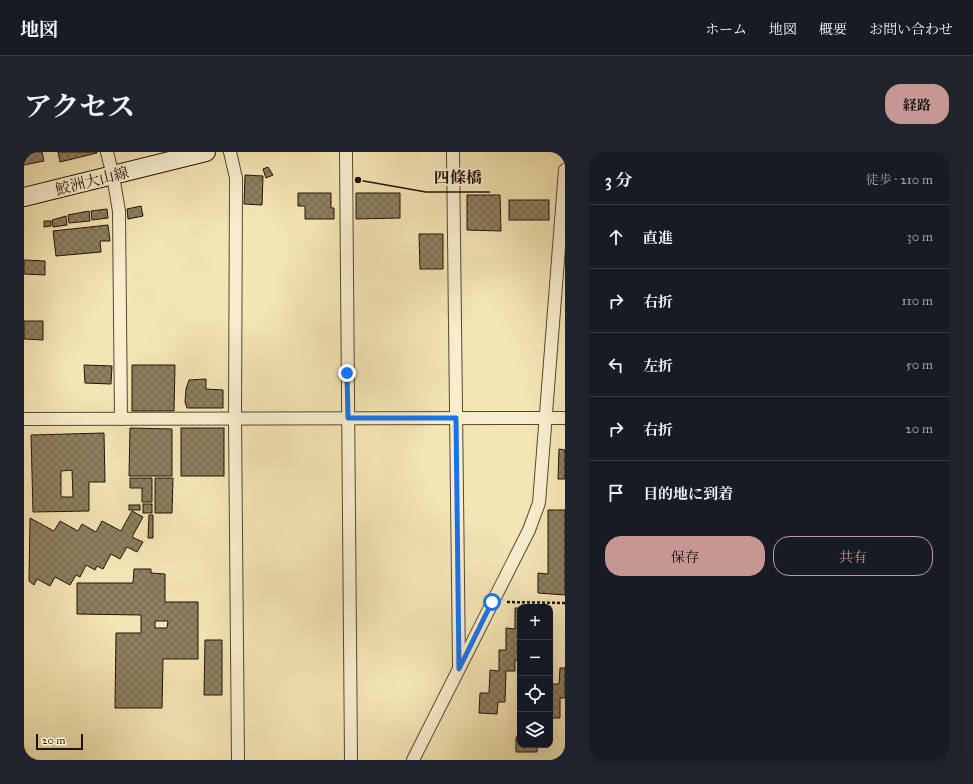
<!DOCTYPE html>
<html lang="ja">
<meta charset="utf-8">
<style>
body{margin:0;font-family:"IM FELL Great Primer","Noto Serif JP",serif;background:#20242c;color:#f1f3f6}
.controls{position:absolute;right:12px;bottom:12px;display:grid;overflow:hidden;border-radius:8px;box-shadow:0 4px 16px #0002}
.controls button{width:36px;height:36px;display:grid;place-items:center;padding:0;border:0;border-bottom:1px solid #363941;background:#171b24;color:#f1f3f6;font:20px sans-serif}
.scale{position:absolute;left:12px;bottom:10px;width:47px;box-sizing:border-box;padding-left:4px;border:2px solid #211207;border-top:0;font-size:11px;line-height:14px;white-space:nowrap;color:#211207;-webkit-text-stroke:3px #f8eece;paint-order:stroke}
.stop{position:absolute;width:12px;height:12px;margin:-9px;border:3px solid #1a73e8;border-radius:50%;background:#fff}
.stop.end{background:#1a73e8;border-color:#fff;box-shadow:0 1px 4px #0008}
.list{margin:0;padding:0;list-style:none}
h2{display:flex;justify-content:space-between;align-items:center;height:52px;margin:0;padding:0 16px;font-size:17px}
h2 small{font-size:13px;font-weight:400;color:#9ea1a6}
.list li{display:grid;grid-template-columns:26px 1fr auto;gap:12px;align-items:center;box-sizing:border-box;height:64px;padding:0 16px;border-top:1px solid #363941}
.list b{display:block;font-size:15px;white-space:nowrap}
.list em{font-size:13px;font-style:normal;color:#9ea1a6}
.actions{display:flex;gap:8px;padding:12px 16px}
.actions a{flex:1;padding:9px 0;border:1px solid #c59692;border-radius:16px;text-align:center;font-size:14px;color:#c59692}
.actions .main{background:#c59692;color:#111}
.icon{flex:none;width:22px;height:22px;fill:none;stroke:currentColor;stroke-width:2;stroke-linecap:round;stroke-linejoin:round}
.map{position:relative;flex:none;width:541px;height:608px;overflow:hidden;border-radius:16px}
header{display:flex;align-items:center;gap:24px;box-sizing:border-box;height:56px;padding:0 20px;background:#171b24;border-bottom:1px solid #363941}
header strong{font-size:19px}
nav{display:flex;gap:22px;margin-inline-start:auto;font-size:14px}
.intro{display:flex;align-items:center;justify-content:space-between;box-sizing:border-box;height:96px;padding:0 24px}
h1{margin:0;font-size:28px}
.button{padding:10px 18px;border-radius:16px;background:#c59692;color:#111;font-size:14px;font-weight:700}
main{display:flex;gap:24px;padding:0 24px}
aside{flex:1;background:#171b24;border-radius:16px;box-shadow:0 4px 16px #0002}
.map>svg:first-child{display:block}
.building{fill:url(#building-cross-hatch);stroke:#211207;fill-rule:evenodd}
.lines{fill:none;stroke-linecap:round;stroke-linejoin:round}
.street-casing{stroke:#564732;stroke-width:14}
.secondary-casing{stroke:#211207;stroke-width:20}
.path{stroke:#211207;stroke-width:2.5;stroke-dasharray:3 2;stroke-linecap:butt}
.street{stroke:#f8eece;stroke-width:12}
.secondary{stroke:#f8eece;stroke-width:18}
.route{stroke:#1a73e8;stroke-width:5}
.labels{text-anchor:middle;stroke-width:4;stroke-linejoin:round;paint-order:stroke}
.street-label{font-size:15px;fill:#211207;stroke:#f8eece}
.leader{fill:none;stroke:#211207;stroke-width:1.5}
.callout-dot{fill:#211207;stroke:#f8eece;stroke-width:1.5}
.callout-label{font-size:16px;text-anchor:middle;font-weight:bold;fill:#211207;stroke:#f8eece;stroke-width:4;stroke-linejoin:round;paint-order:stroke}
</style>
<header>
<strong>地図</strong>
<nav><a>ホーム</a><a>地図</a><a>概要</a><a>お問い合わせ</a></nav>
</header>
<div class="intro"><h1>アクセス</h1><a class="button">経路</a></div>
<main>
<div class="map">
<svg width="541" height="608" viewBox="0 0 541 608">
<defs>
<pattern id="building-cross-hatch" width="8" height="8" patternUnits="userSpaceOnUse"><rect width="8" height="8" fill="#8f8061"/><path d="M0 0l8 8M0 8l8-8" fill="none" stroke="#74674e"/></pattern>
</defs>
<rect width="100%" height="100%" fill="#f4e5b4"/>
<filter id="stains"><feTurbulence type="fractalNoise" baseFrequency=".005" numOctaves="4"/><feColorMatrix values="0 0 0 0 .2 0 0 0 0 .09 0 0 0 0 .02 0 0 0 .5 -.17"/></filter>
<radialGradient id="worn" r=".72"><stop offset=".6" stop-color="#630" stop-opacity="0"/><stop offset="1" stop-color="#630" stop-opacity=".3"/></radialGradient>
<g class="building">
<polygon points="0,0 18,0 20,9 0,13"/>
<polygon points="34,0 73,0 73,1 36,10"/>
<polygon points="244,15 249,23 242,26 239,17"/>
<polygon points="221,23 239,24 238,53 220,52"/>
<polygon points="274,41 307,41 307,56 310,56 310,67 281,67 281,54 274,54"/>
<polygon points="332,41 376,41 376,66 332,67"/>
<polygon points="443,43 476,43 477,79 443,78"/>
<rect x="485" y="48" width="40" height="20"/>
<polygon points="117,54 119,64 104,67 103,57"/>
<polygon points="83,57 84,66 68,68 67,59"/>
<polygon points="65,59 66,69 45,71 44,63"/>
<polygon points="42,64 43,73 29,75 28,68"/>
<polygon points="20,69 27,69 27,74 20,75"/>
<polygon points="84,73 86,89 76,89 77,100 32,104 29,79"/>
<polygon points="395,82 419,82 419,117 396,117"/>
<polygon points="0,108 21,109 21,123 0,122"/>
<polygon points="0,169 19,169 19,188 0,187"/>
<polygon points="60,213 88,214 87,232 61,231"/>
<polygon points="108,213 151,213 150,259 108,259"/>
<polygon points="182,227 182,237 199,238 199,256 163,256 161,250 162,237 165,228"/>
<polygon points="106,276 148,277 148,324 105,324"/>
<rect x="157" y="276" width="43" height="48"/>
<path d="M 80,281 L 81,330 L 65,330 L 65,359 L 9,360 L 7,283 ZM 48,318 L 49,345 L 37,345 L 37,319 Z"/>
<polygon points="535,297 541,298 541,327 534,327"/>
<polygon points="106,326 128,326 128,350 118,350 118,336 106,336"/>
<polygon points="131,326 149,326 148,361 131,361"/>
<rect x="119" y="352" width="9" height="9"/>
<rect x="105" y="353" width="11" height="5"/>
<polygon points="524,358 541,358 541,443 514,441 514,421 524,422"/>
<polygon points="108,359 119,365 108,385 119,390 113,400 103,395 96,407 87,402 79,417 73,414 71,418 62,413 56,425 52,423 46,433 31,425 26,434 13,427 10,433 5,429 6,366 30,379 36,369 54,379 58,372 72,380 78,369 97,379"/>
<polygon points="125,363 129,363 129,386 124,386"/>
<path d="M 110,417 L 127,417 L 127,421 L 141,422 L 141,450 L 174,450 L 174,507 L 139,507 L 138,556 L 91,556 L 92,481 L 117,481 L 117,463 L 53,462 L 53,431 L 109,431 ZM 131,469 L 144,469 L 143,476 L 131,476 Z"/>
<polygon points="491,456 496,456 496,508 491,508 491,519 482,519 481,550 474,550 473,562 455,561 456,541 465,541 466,518 475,519 475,498 482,498 482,476 491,477"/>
<polygon points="181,488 198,488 198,543 180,543"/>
<polygon points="536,516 541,516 541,546 536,546 536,566 528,566 527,576 526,575 527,532 535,532"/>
<polygon points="492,585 496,585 496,593 518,593 517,595 513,594 513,600 492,600"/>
</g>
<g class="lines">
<g class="street-casing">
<g id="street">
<polyline points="83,0 89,24 95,59 97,267"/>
<polyline points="206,0 212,26 211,267 214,608"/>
<polyline points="322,0 327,608"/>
<polyline points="429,0 435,514"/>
<polyline points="0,267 541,266"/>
<polyline points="389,608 505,378 515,351 541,18"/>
</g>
</g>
<g class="secondary-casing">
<polyline id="secondary" points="0,45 182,0"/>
</g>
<polyline class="path" points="483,450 541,451"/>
<use href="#street" class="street"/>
<use href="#secondary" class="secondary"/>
</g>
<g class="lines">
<polyline class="route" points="323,221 324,266 432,266 435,517 468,450"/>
</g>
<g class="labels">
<g class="street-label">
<text transform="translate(68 29) rotate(-14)" y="5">鮫洲大山線</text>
</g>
</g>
<path class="leader" d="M334 28L402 40H466"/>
<circle class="callout-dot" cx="334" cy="28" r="4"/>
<g class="callout-label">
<text x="434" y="31">四條橋</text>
</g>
<rect width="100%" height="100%" filter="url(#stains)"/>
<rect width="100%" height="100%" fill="url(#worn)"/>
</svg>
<div class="controls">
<button>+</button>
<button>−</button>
<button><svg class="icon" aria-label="locate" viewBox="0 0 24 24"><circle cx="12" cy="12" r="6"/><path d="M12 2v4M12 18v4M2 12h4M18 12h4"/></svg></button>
<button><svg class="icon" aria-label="layers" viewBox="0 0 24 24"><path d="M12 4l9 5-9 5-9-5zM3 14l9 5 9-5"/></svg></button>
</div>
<div class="scale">20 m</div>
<div class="stop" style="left:468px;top:450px"></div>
<div class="stop end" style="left:323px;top:221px"></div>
</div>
<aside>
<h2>3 分<small>徒歩 · 210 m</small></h2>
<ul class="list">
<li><svg class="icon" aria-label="ahead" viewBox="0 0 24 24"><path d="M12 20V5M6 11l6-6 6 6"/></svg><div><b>直進</b></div><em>30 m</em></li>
<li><svg class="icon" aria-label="right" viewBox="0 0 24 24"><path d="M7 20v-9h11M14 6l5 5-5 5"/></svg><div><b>右折</b></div><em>110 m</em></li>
<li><svg class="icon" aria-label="left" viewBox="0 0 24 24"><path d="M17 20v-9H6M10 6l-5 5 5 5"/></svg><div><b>左折</b></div><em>50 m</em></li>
<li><svg class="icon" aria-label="right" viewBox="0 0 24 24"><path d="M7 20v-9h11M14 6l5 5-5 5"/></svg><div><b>右折</b></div><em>20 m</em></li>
<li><svg class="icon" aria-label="arrive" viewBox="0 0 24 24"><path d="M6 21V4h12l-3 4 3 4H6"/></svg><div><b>目的地に到着</b></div></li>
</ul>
<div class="actions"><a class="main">保存</a><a>共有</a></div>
</aside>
</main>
